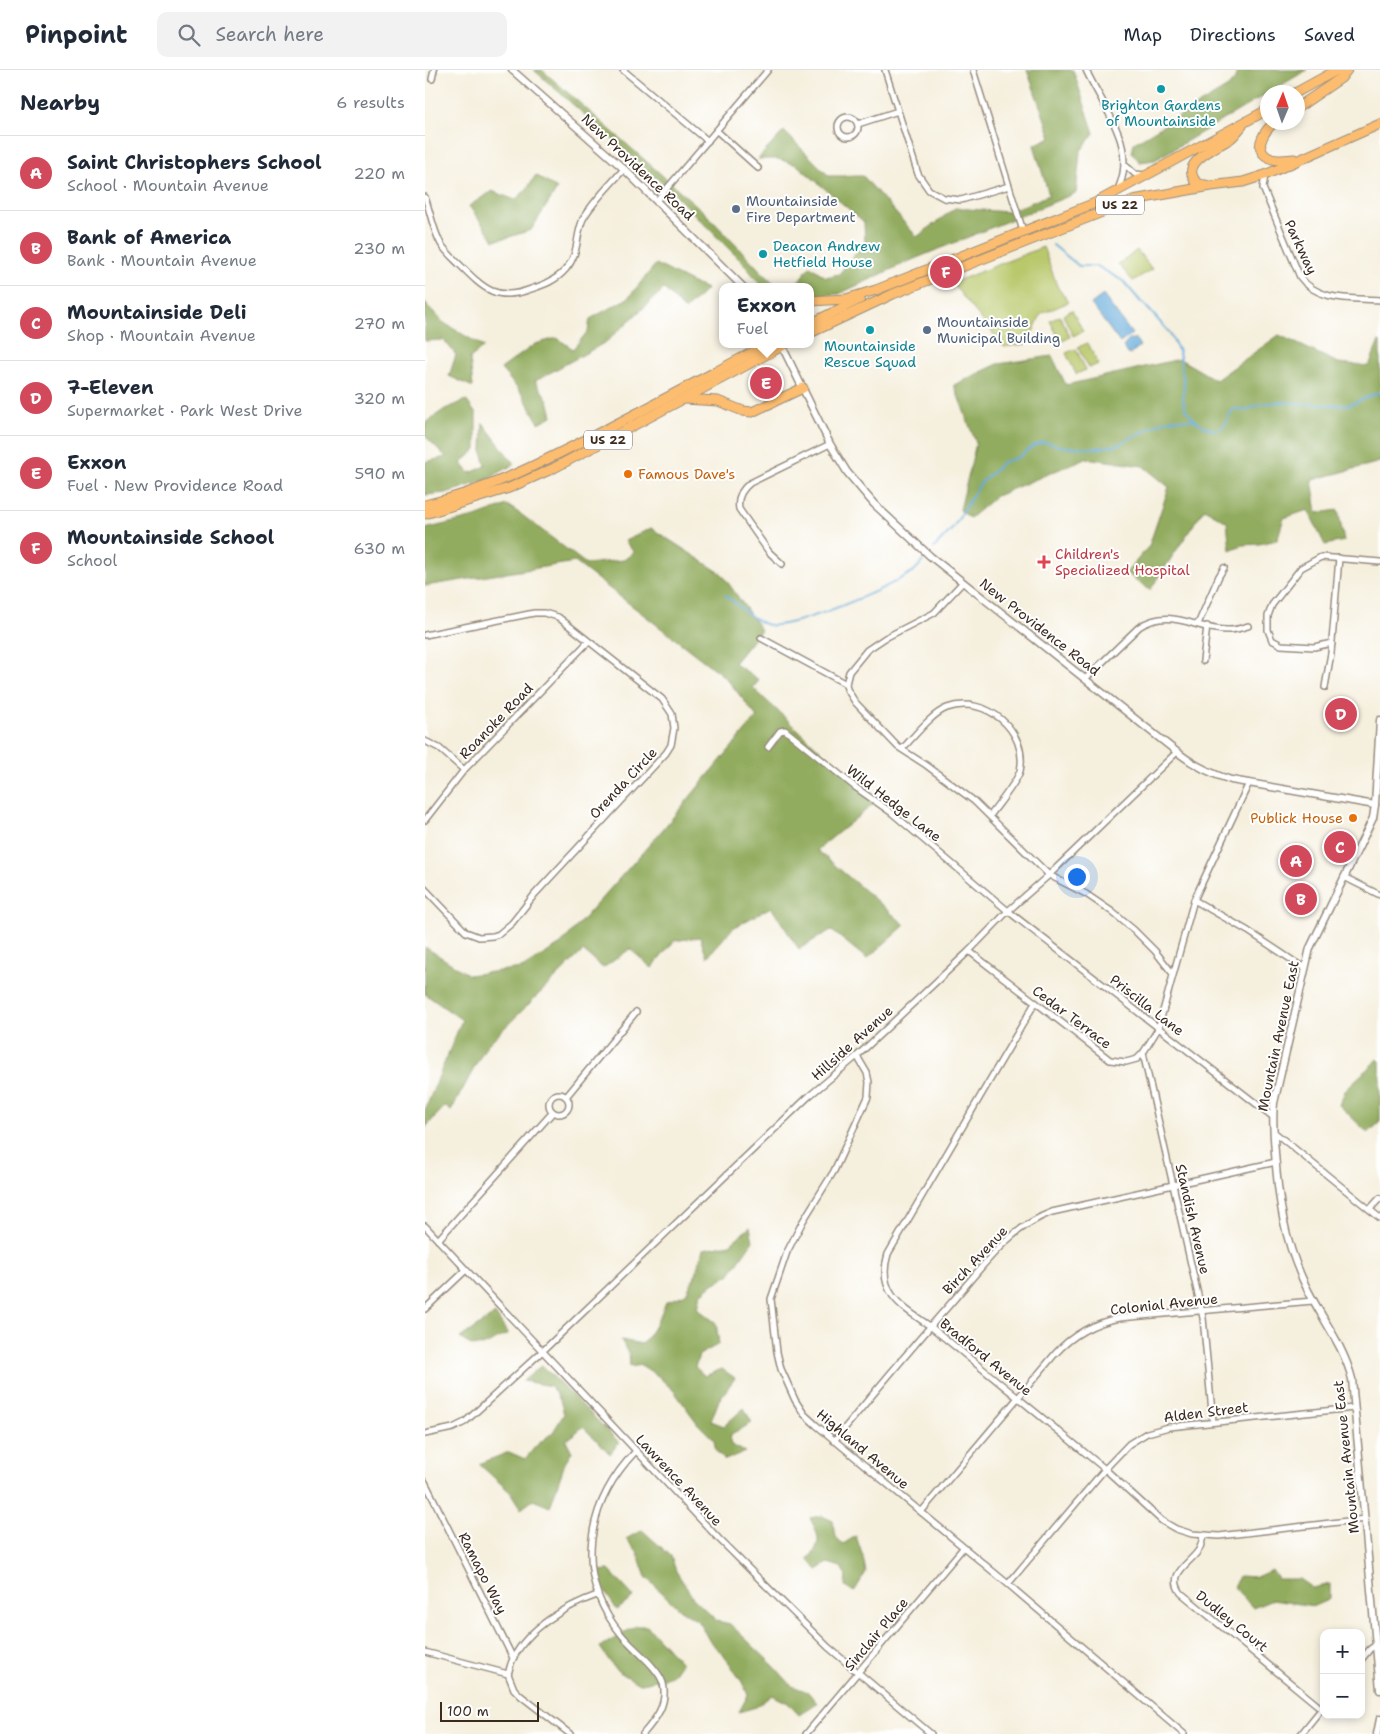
<!DOCTYPE html>
<meta charset="utf-8">
<style>
body{margin:0;font-family:"Shantell Sans",sans-serif;background:#f2f2f3;color:#1f2937}
.controls{position:absolute;right:15px;bottom:15px;display:grid;overflow:hidden;border-radius:10px;box-shadow:0 2px 8px #0003}
.controls button{width:45px;height:45px;display:grid;place-items:center;padding:0;border:0;border-bottom:1px solid #e0e1e3;background:#fff;color:#1f2937;font:25px sans-serif}
.compass{position:absolute;left:835px;top:15px;width:45px;height:45px;border-radius:50%;background:#fff;box-shadow:0 2px 8px #0003;rotate:2deg}
.scale{position:absolute;left:15px;bottom:12px;width:99px;box-sizing:border-box;padding-left:5px;border:2px solid #3b2a1e;border-top:0;font-size:14px;line-height:18px;white-space:nowrap;color:#3b2a1e;-webkit-text-stroke:4px #fff;paint-order:stroke}
.you{position:absolute;left:651px;top:806px;width:18px;height:18px;margin:-12px;border:4px solid #fff;border-radius:50%;background:#1a73e8;box-shadow:0 0 0 8px #1a73e833}
.badge{display:grid;place-items:center;width:32px;height:32px;border-radius:50%;background:#d1495b;color:#fff;font-size:16px;font-weight:700}
.pin{position:absolute;translate:-50% -50%;border:2px solid #fff;box-shadow:0 1px 5px #0006}
.popup{position:absolute;left:294px;top:213px;width:95px;height:65px;box-sizing:border-box;display:grid;place-content:center;border-radius:10px;background:#fff;filter:drop-shadow(0 1px 4px #0005);font-size:16px;white-space:nowrap;color:#747a83}
.popup b{font-size:19px;color:#1f2937}
.popup::after{content:'';position:absolute;left:50%;top:100%;margin-left:-10px;border:10px solid transparent;border-top-color:#fff}
.list{margin:0;padding:0;list-style:none}
h2{display:flex;justify-content:space-between;align-items:center;height:65px;margin:0;padding:0 20px;font-size:21px}
h2 small{font-size:16px;font-weight:400;color:#747a83}
.list li{display:grid;grid-template-columns:32px 1fr auto;gap:15px;align-items:center;box-sizing:border-box;height:75px;padding:0 20px;border-top:1px solid #e0e1e3}
.list b{display:block;font-size:19px;white-space:nowrap}
.list p{margin:0;font-size:16px;white-space:nowrap;color:#747a83}
.list em{font-size:16px;font-style:normal;color:#747a83}
.icon{flex:none;width:28px;height:28px;fill:none;stroke:currentColor;stroke-width:2;stroke-linecap:round;stroke-linejoin:round}
.map{position:relative;flex:none;width:955px;height:1664px;overflow:hidden}
header{display:flex;align-items:center;gap:30px;box-sizing:border-box;height:70px;padding:0 25px;background:#fff;border-bottom:1px solid #e0e1e3}
header strong{font-size:24px}
nav{display:flex;gap:28px;margin-inline-start:auto;font-size:18px}
.search{width:350px;height:45px;background:#f2f2f3;display:flex;align-items:center;gap:12px;box-sizing:border-box;padding:0 18px;border-radius:10px;color:#747a83;font-size:19px}
main{display:flex}
aside{flex:1;background:#fff}
.map>svg:first-child{display:block}
.green{fill:#b8c86b;stroke:#7a7944}
.forest{fill:#92ac5f;stroke:#666b3e}
.water{fill:#63aad9;stroke:#4f6a7c}
.lines{fill:none;stroke-linecap:round;stroke-linejoin:round}
.stream{stroke:#63aad9;stroke-width:2}
.minor-casing{stroke:#988c7e;stroke-width:8}
.tertiary-casing{stroke:#988c7e;stroke-width:9}
.trunk-casing{stroke:#988c7e;stroke-width:11}
.minor{stroke:#fff;stroke-width:5}
.tertiary{stroke:#fff;stroke-width:6}
.trunk{stroke:#fcbd6f;stroke-width:9}
.culture-dot{fill:#0f9aa8;stroke:#fff;stroke-width:2}
.service-dot{fill:#5c6f8a;stroke:#fff;stroke-width:2}
.food-dot{fill:#e8710a;stroke:#fff;stroke-width:2}
.health-dot{fill:#e0444e;stroke:#fff;stroke-width:2}
.labels{text-anchor:middle;stroke-width:4;stroke-linejoin:round;paint-order:stroke}
.shield{fill:#fff;stroke:#766a62;stroke-width:1}
.shield-label{font-size:12px;font-weight:bold;fill:#3b2a1e}
.culture-label{font-size:14px;fill:#0d838f;stroke:#fff}
.street-label{font-size:14px;fill:#3b2a1e;stroke:#fff}
.service-label{font-size:14px;fill:#4e5e75;stroke:#fff;text-anchor:start}
.food-label{font-size:14px;fill:#c56008;stroke:#fff;text-anchor:start}
.health-label{font-size:14px;fill:#be3a42;stroke:#fff;text-anchor:start}
</style>
<header>
<strong>Pinpoint</strong>
<div class="search"><svg class="icon" aria-label="search" viewBox="0 0 24 24"><circle cx="10" cy="10" r="6"/><path d="M15 15l6 6"/></svg>Search here</div>
<nav><a>Map</a><a>Directions</a><a>Saved</a></nav>
</header>
<main>
<aside>
<h2>Nearby<small>6 results</small></h2>
<ul class="list">
<li><span class="badge">A</span><div><b>Saint Christophers School</b><p>School · Mountain Avenue</p></div><em>220 m</em></li>
<li><span class="badge">B</span><div><b>Bank of America</b><p>Bank · Mountain Avenue</p></div><em>230 m</em></li>
<li><span class="badge">C</span><div><b>Mountainside Deli</b><p>Shop · Mountain Avenue</p></div><em>270 m</em></li>
<li><span class="badge">D</span><div><b>7-Eleven</b><p>Supermarket · Park West Drive</p></div><em>320 m</em></li>
<li><span class="badge">E</span><div><b>Exxon</b><p>Fuel · New Providence Road</p></div><em>590 m</em></li>
<li><span class="badge">F</span><div><b>Mountainside School</b><p>School</p></div><em>630 m</em></li>
</ul>
</aside>
<div class="map">
<svg width="955" height="1664" viewBox="0 0 955 1664">
<rect width="100%" height="100%" fill="#fff"/>
<filter id="ink" filterUnits="userSpaceOnUse"><feTurbulence type="fractalNoise" baseFrequency=".02" numOctaves="2"/><feDisplacementMap in="SourceGraphic" scale="10" xChannelSelector="R" yChannelSelector="G"/><feConvolveMatrix kernelMatrix="1 2 1 2 8 2 1 2 1" color-interpolation-filters="sRGB"/></filter>
<filter id="wash" filterUnits="userSpaceOnUse"><feTurbulence type="fractalNoise" baseFrequency=".0096" numOctaves="4" result="noise"/><feDisplacementMap in="SourceGraphic" scale="20" xChannelSelector="R" yChannelSelector="G"/><feGaussianBlur stdDeviation="1.12" result="paint"/><feColorMatrix in="noise" values="0 0 0 0 0 0 0 0 0 0 0 0 0 0 0 0 0 1.4 0 .05"/><feComposite in="paint" operator="in"/></filter>
<g filter="url(#wash)">
<rect width="100%" height="100%" fill="#f5efdd"/>
<g class="green">
<polygon points="618,177 633,218 644,232 616,244 609,260 601,274 579,277 527,213"/>
<polygon points="712,180 727,199 708,211 693,194"/>
<polygon points="647,240 658,261 648,266 638,245"/>
<polygon points="635,246 645,267 636,272 625,251"/>
<polygon points="663,273 673,294 664,298 653,277"/>
<polygon points="651,279 661,300 651,304 641,283"/>
</g>
<g class="forest">
<polygon points="109,0 117,0 279,142 334,199 353,217 337,217 320,195 245,120"/>
<polygon points="602,0 648,0 669,63 655,82 651,123 482,192 414,224 385,226 385,217 369,217 385,196 401,207 414,204 440,172 439,152 372,95 353,89 333,89 359,61 404,106 438,106 492,167 530,138 583,142 624,125 609,75 626,67"/>
<polygon points="812,0 882,0 730,90 715,92 707,83 709,73 803,17 810,9"/>
<polygon points="111,105 132,119 106,160 81,168 69,170 44,136 67,121 90,130 101,120"/>
<polygon points="231,194 270,214 282,219 260,240 239,219 181,272 110,311 123,330 127,346 114,353 97,324 76,299 110,274 132,268 148,279 163,261 165,249 203,228"/>
<polygon points="0,233 19,253 59,277 45,288 48,317 24,306 31,285 19,270 0,271"/>
<polygon points="854,265 913,293 944,296 954,271 955,271 955,392 887,410 892,443 913,440 919,471 900,475 883,440 859,448 852,470 834,474 817,475 805,480 802,452 779,439 725,520 701,503 724,476 744,417 718,396 661,388 571,426 545,448 535,440 551,373 529,315 573,294 627,286 641,315 755,289 791,310"/>
<polygon points="41,330 51,344 51,380 36,393 45,403 61,396 57,381 58,353 89,394 62,410 21,423 0,425 0,392 21,387 0,366 0,353 20,339"/>
<polygon points="82,435 97,445 161,494 199,490 209,482 200,471 226,458 297,504 336,560 309,593 334,610 328,618 451,732 392,780 480,855 442,889 406,860 374,879 346,837 308,858 282,887 275,867 249,871 227,898 205,879 178,898 158,881 61,976 26,1041 20,1036 0,1058 0,1040 37,950 0,924 0,877 44,905 97,898 136,874 233,765 332,647 301,608 150,492 0,516 0,459 50,447"/>
<polygon points="953,989 955,991 955,1052 943,1063 914,1035 921,1019"/>
<path d="M 325,1157 L 328,1171 L 304,1205 L 288,1214 L 276,1224 L 273,1239 L 291,1253 L 294,1274 L 274,1285 L 270,1297 L 280,1306 L 297,1299 L 310,1308 L 294,1330 L 286,1351 L 299,1356 L 319,1338 L 327,1353 L 306,1364 L 305,1374 L 320,1382 L 300,1390 L 291,1381 L 289,1370 L 273,1354 L 249,1321 L 233,1306 L 216,1295 L 205,1297 L 204,1283 L 196,1270 L 217,1274 C 228,1261 235,1247 241,1232 L 261,1224 L 271,1204 L 278,1179 L 305,1174 Z"/>
<path d="M 70,1244 L 83,1264 C 63,1272 55,1284 35,1268 Z"/>
<polygon points="117,1295 194,1372 185,1384 158,1357 141,1370 147,1382 140,1393 125,1437 108,1430 96,1439 85,1422 54,1394 84,1382 100,1389 111,1376 128,1362 139,1344 135,1330 126,1316 98,1311"/>
<path d="M 397,1446 L 408,1451 L 411,1467 L 418,1474 L 431,1466 L 438,1487 L 441,1502 L 429,1522 L 420,1516 L 421,1506 L 416,1497 L 403,1493 L 392,1500 L 383,1489 C 398,1473 394,1466 385,1448 Z"/>
<polygon points="217,1460 246,1486 251,1501 268,1528 292,1551 305,1554 349,1596 367,1616 383,1622 392,1633 374,1645 363,1633 347,1625 331,1637 314,1642 323,1625 317,1612 297,1583 285,1572 274,1552 254,1539 221,1507 212,1482 201,1469"/>
<polygon points="184,1500 209,1527 192,1540 178,1519 173,1501"/>
<polygon points="847,1500 853,1509 874,1509 887,1518 905,1514 905,1529 889,1536 847,1530 828,1538 809,1517 814,1506 831,1507"/>
<polygon points="211,1556 222,1556 256,1593 247,1606 214,1614 190,1599 175,1577"/>
</g>
<g class="water">
<polygon points="678,225 707,264 695,273 666,234"/>
<polygon points="710,268 715,276 704,285 698,277 703,271"/>
</g>
<g class="lines">
<g class="stream">
<polyline points="628,175 654,196 672,196 698,211 716,232"/>
<polyline points="718,233 744,262 754,282 759,313 758,328 760,338 769,350"/>
<polyline points="509,478 528,458 554,415 578,392 594,387 608,376 619,372 638,377 674,378 692,375 737,352 749,349 769,350 784,359 792,360 800,355 807,340 811,339 819,341 836,334 852,332 905,335 924,335 955,322"/>
<path d="M 300,525 C 311,533 331,553 344,555 C 372,558 463,518 487,502 C 492,499 495,494 498,491"/>
</g>
</g>
</g>
<g filter="url(#ink)">
<g class="lines">
<g class="minor-casing">
<g id="minor">
<polyline points="198,0 283,71"/>
<polyline points="460,0 493,104 504,120 519,128 536,130 584,116"/>
<polyline points="548,0 598,161"/>
<path d="M 661,0 C 678,37 713,77 693,119"/>
<polyline points="7,9 9,0"/>
<circle cx="423" cy="57" r="10"/>
<polyline points="433,54 473,41"/>
<polyline points="292,61 333,98"/>
<polyline points="700,95 710,104 720,105"/>
<path d="M 840,105 L 838,118 L 875,207 C 893,232 927,228 955,230"/>
<path d="M 0,127 C 5,141 8,160 16,174 C 21,182 29,189 36,196 C 59,219 72,232 106,219 C 119,215 132,210 141,199 C 155,182 150,167 158,149 C 168,131 185,115 199,99"/>
<polyline points="232,130 343,0"/>
<path d="M 357,494 L 344,482 L 314,439 C 312,428 316,420 325,413 L 405,374"/>
<polyline points="773,554 794,506 799,498"/>
<polyline points="0,565 109,543 119,543 133,547 237,629 247,644 249,658 246,675 241,683 110,824 87,853 74,864 68,866 54,867 41,862 0,819"/>
<polyline points="336,568 421,614 422,619 430,632 473,677 501,695 549,731 624,805 661,824 686,841 709,860 730,881 748,904"/>
<polyline points="907,573 889,577 856,575 847,570 843,560 843,546 847,535 876,498 896,487 955,492"/>
<polyline points="778,591 782,556"/>
<path d="M 661,608 L 714,557 C 747,536 771,561 804,560 C 811,560 817,558 823,556"/>
<polyline points="421,614 424,602 442,580 460,568 509,543 538,512"/>
<polyline points="900,617 906,583 914,488"/>
<polyline points="0,671 14,678 39,700"/>
<polyline points="343,677 355,661 360,660 430,717 467,743 583,841 847,1046"/>
<path d="M 477,679 C 489,667 506,644 522,638 C 560,624 604,661 595,701 C 592,712 572,736 565,746"/>
<polyline points="0,750 39,700 163,572"/>
<polyline points="919,807 955,825"/>
<polyline points="769,830 823,861 879,898"/>
<polyline points="544,881 685,990 701,992 712,989 718,983 733,959 769,830 824,713"/>
<path d="M 610,933 L 463,1184 C 451,1223 477,1237 505,1256 L 680,1399 L 737,1451 L 751,1459 L 767,1464 L 794,1466 L 940,1449"/>
<polyline points="718,983 773,1225 778,1248 788,1352"/>
<polyline points="432,986 442,1003 444,1012 443,1027 409,1101 378,1151 362,1182 346,1229 352,1282 356,1299 370,1330 379,1344 391,1355 583,1514 759,1664"/>
<circle cx="134" cy="1034" r="10"/>
<polyline points="141,1027 211,942"/>
<polyline points="849,1062 955,1148"/>
<polyline points="945,1139 955,1128"/>
<polyline points="0,1156 294,1469 403,1577 506,1664"/>
<polyline points="13,1170 128,1042"/>
<polyline points="0,1239 41,1200"/>
<polyline points="0,1364 28,1358 40,1352 123,1276 383,1027 432,986 544,881 583,841 624,805 752,682"/>
<path d="M 409,1371 C 448,1324 486,1278 526,1233 C 556,1199 583,1158 627,1142 L 851,1092"/>
<path d="M 211,1381 C 161,1433 148,1506 196,1564 C 207,1578 233,1597 238,1613 C 243,1634 231,1649 218,1664"/>
<polyline points="0,1412 88,1588"/>
<path d="M 496,1442 L 630,1284 C 648,1264 668,1253 694,1248 L 888,1231"/>
<path d="M 778,1466 C 777,1471 776,1477 773,1481 C 763,1495 742,1504 756,1523 L 897,1639"/>
<polyline points="583,1514 680,1399 704,1374 722,1363 744,1357 929,1338"/>
<polyline points="0,1582 83,1604 89,1619 96,1626 145,1664"/>
<polyline points="936,1590 945,1579 951,1575"/>
<path d="M 83,1604 C 85,1599 85,1594 88,1589 C 103,1558 141,1536 172,1525"/>
<polyline points="381,1664 538,1478"/>
<polyline points="876,1664 898,1637"/>
</g>
</g>
<g class="tertiary-casing">
<g id="tertiary">
<polyline points="87,0 199,99 318,217"/>
<path d="M 356,274 L 405,374 L 422,402 L 449,434 L 505,486 L 752,682 C 769,695 786,704 806,710 L 950,735"/>
<path d="M 955,650 L 950,735 L 948,748 L 885,878 L 849,1033 C 847,1050 849,1066 850,1083 C 853,1127 859,1169 878,1210 C 893,1244 918,1273 927,1309 L 955,1620"/>
<polyline points="952,1664 955,1649"/>
</g>
</g>
<g class="trunk-casing">
<g id="trunk">
<polyline points="872,22 912,0"/>
<polyline points="872,38 916,8 922,0"/>
<path d="M 850,52 C 841,59 828,76 841,86 C 849,92 860,90 869,89"/>
<path d="M 781,115 C 775,115 770,113 768,107 C 759,90 795,76 806,68 C 810,65 813,60 817,56"/>
<polyline points="385,231 421,229 451,220 670,133 842,40"/>
<polyline points="385,254 435,229"/>
<polyline points="385,263 468,224 708,130 786,116 818,112 840,105 955,54"/>
<polyline points="260,329 293,331 318,341 327,342 378,318"/>
<path d="M 0,435 C 61,421 116,393 172,364 C 229,335 286,304 343,274"/>
<polyline points="0,444 84,418 129,398 361,274"/>
</g>
</g>
<use href="#minor" class="minor"/>
<use href="#tertiary" class="tertiary"/>
<use href="#trunk" class="trunk"/>
</g>
</g>
<g class="culture-dot">
<circle cx="736" cy="19" r="5"/>
<circle cx="338" cy="184" r="5"/>
<circle cx="445" cy="260" r="5"/>
</g>
<g class="service-dot">
<circle cx="311" cy="139" r="5"/>
<circle cx="502" cy="260" r="5"/>
</g>
<g class="food-dot">
<circle cx="203" cy="404" r="5"/>
<circle cx="928" cy="748" r="5"/>
</g>
<path class="health-dot" d="M616.5 484.5h5v5h5v5h-5v5h-5v-5h-5v-5h5z"/>
<g class="labels">
<g class="shield">
<rect x="671" y="125.5" width="48" height="19" rx="4"/>
<rect x="159" y="360.5" width="48" height="19" rx="4"/>
</g>
<g class="shield-label">
<text x="695" y="139">US 22</text>
<text x="183" y="374">US 22</text>
</g>
<g class="culture-label">
<text x="736" y="40">Brighton Gardens<tspan x="736" dy="16">of Mountainside</tspan></text>
<text x="348" y="181" text-anchor="start">Deacon Andrew<tspan x="348" dy="16">Hetfield House</tspan></text>
<text x="445" y="281">Mountainside<tspan x="445" dy="16">Rescue Squad</tspan></text>
</g>
<g class="street-label">
<text transform="translate(213 97) rotate(43)" y="5">New Providence Road</text>
<text transform="translate(876 177) rotate(65)" y="5">Parkway</text>
<text transform="translate(615 557) rotate(38)" y="5">New Providence Road</text>
<text transform="translate(71 651) rotate(-46)" y="5">Roanoke Road</text>
<text transform="translate(198 713) rotate(-47)" y="5">Orenda Circle</text>
<text transform="translate(469 733) rotate(38)" y="5">Wild Hedge Lane</text>
<text transform="translate(722 935) rotate(38)" y="5">Priscilla Lane</text>
<text transform="translate(647 947) rotate(37)" y="5">Cedar Terrace</text>
<text transform="translate(853 966) rotate(-78)" y="5">Mountain Avenue East</text>
<text transform="translate(427 973) rotate(-42)" y="5">Hillside Avenue</text>
<text transform="translate(768 1149) rotate(77)" y="5">Standish Avenue</text>
<text transform="translate(550 1190) rotate(-47)" y="5">Birch Avenue</text>
<text transform="translate(739 1234) rotate(-6)" y="5">Colonial Avenue</text>
<text transform="translate(561 1287) rotate(39)" y="5">Bradford Avenue</text>
<text transform="translate(781 1342) rotate(-7)" y="5">Alden Street</text>
<text transform="translate(438 1379) rotate(40)" y="5">Highland Avenue</text>
<text transform="translate(921 1387) rotate(-96)" y="5">Mountain Avenue East</text>
<text transform="translate(254 1410) rotate(47)" y="5">Lawrence Avenue</text>
<text transform="translate(58 1503) rotate(63)" y="5">Ramapo Way</text>
<text transform="translate(807 1551) rotate(39)" y="5">Dudley Court</text>
<text transform="translate(451 1564) rotate(-50)" y="5">Sinclair Place</text>
</g>
<g class="service-label">
<text x="321" y="136">Mountainside<tspan x="321" dy="16">Fire Department</tspan></text>
<text x="512" y="257">Mountainside<tspan x="512" dy="16">Municipal Building</tspan></text>
</g>
<g class="food-label">
<text x="213" y="409">Famous Dave's</text>
<text x="918" y="753" text-anchor="end">Publick House</text>
</g>
<g class="health-label">
<text x="630" y="489">Children's<tspan x="630" dy="16">Specialized Hospital</tspan></text>
</g>
</g>
</svg>
<div class="controls">
<button>+</button>
<button>−</button>
</div>
<svg class="compass" viewBox="-18 -18 36 36"><path d="M0-13l5 13h-10z" fill="#e53935"/><path d="M0 13l5-13h-10z" fill="#747a83"/></svg>
<div class="scale">100 m</div>
<div class="you"></div>
<div class="pin badge" style="left:871px;top:791px">A</div>
<div class="pin badge" style="left:876px;top:829px">B</div>
<div class="pin badge" style="left:915px;top:777px">C</div>
<div class="pin badge" style="left:916px;top:644px">D</div>
<div class="pin badge" style="left:341px;top:313px">E</div>
<div class="popup"><b>Exxon</b>Fuel</div>
<div class="pin badge" style="left:521px;top:202px">F</div>
</div>
</main>
